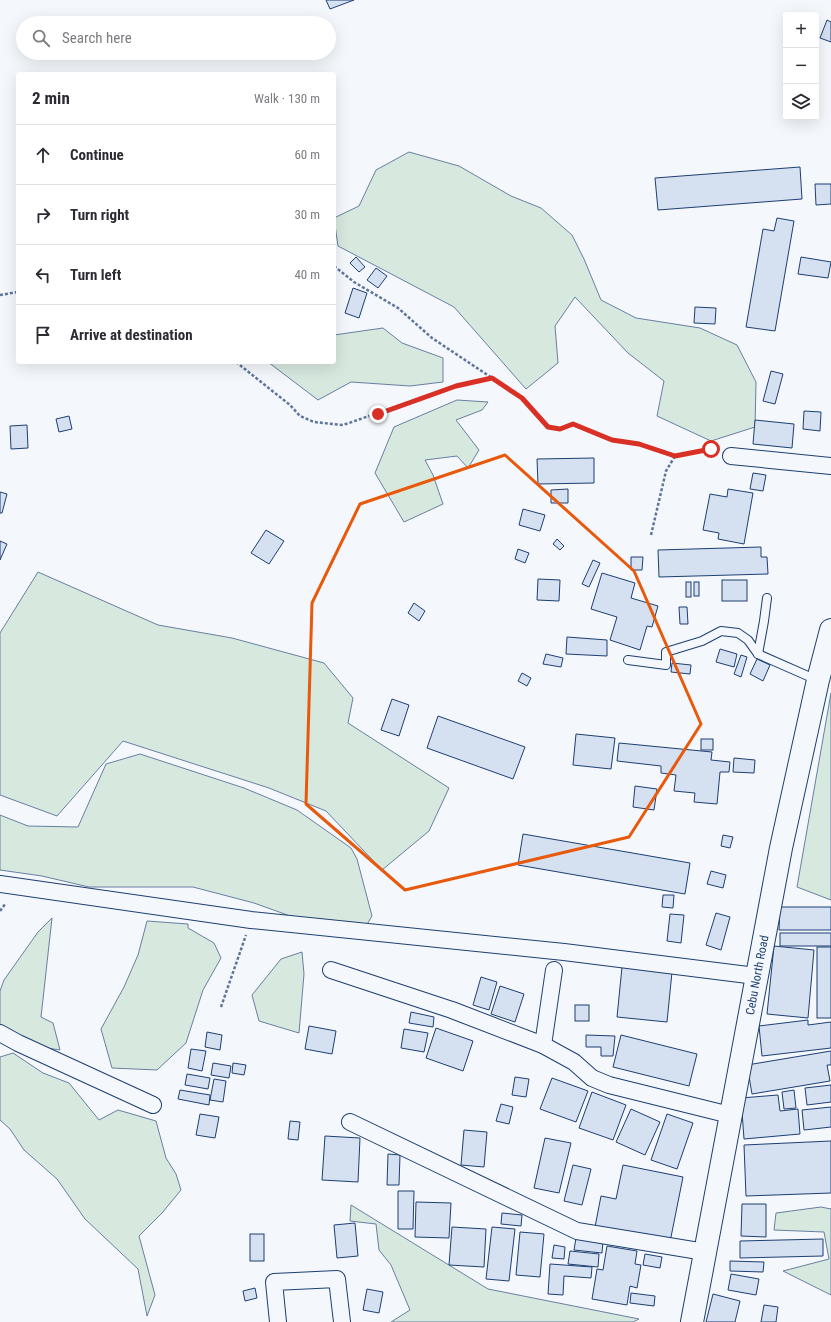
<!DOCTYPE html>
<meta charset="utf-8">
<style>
body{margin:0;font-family:"Roboto Condensed",sans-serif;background:#f7f7f7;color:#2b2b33}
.controls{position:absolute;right:12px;top:12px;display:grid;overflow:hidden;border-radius:4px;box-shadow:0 4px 16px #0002}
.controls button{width:36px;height:36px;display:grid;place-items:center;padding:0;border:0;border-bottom:1px solid #e1e1e2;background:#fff;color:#2b2b33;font:20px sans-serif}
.stop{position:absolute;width:12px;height:12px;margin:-9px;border:3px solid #d93025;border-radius:50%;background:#fff}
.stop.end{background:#d93025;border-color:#fff;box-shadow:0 1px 4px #0008}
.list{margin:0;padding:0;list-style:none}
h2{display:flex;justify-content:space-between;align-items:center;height:52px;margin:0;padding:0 16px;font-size:17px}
h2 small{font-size:13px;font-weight:400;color:#7c7c81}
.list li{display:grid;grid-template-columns:26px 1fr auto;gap:12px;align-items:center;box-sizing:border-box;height:60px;padding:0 16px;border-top:1px solid #e1e1e2}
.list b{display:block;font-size:15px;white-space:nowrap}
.list em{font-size:13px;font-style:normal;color:#7c7c81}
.icon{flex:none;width:22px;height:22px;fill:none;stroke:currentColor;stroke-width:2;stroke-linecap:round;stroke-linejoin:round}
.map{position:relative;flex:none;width:831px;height:1322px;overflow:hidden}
.search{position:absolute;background:#fff;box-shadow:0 4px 16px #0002;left:16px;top:16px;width:320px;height:44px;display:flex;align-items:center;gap:10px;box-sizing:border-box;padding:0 14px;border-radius:22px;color:#7c7c81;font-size:15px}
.panel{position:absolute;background:#fff;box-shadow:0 4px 16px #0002;left:16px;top:72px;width:320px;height:292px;border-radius:4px}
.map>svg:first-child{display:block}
.green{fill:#d7e8df;stroke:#687fa3}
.building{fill:#d5e0f0;stroke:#1d3f73}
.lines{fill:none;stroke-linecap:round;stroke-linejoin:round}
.service-casing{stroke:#1d3f73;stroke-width:10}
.minor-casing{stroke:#1d3f73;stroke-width:18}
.trunk-casing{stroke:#1d3f73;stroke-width:24}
.path{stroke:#5e769c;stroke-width:2.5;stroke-dasharray:3 2;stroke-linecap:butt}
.service{stroke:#f4f7fb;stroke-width:8}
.minor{stroke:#f4f7fb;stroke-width:16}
.trunk{stroke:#f4f7fb;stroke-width:22}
.route{stroke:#d93025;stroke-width:5}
.marked{fill:none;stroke:#e8590c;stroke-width:3;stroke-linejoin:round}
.labels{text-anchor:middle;stroke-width:3;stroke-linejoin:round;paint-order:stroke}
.street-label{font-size:12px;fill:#1d3f73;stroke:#f4f7fb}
</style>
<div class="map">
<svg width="831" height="1322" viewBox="0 0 831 1322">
<rect width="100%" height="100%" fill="#f4f7fb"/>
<g class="green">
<polygon points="409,152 459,166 511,196 541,208 572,235 584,259 601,300 636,318 700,328 737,345 756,382 755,427 711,441 657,416 664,381 628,353 575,297 555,326 558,363 526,389 454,307 338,246 334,218 359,206 376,170"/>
<polygon points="383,328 402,343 443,358 443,382 410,386 351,382 318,400 268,362 334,362 334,335"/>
<polygon points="457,400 488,402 482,410 456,420 479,450 468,468 457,456 425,460 433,475 443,504 404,522 375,473 394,427"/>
<polygon points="38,572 158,625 232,638 324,663 353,698 348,723 449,788 429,831 382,870 326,811 269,788 123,741 57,816 0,795 0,633"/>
<polygon points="831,693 831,900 797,887"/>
<polygon points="140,754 244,788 297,810 351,848 357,859 372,916 363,931 293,917 254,903 193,887 89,887 42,876 0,870 0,815 28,826 78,827 106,764"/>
<polygon points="52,918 41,1017 53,1023 60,1050 21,1044 0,1030 0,991 4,980 38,932"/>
<polygon points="147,921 188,924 188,928 214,943 221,958 203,990 186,1043 157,1070 112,1068 101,1029 124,987 138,955"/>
<polygon points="302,952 304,974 299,1033 259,1021 252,995 281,959"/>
<polygon points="13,1053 43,1073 69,1083 99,1120 118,1110 156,1121 166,1158 176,1174 181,1190 162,1213 139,1236 155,1295 147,1316 138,1269 85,1219 57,1179 24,1150 10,1129 0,1120 0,1057"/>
<polygon points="351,1205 488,1289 639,1319 633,1322 391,1322 410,1310 391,1265 379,1250 376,1224 350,1221"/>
<polygon points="821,1207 831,1209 831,1295 783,1271 829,1259 824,1232 774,1230 776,1213"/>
</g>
<g class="building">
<polygon points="326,0 354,0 330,9"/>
<polygon points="827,20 831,22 831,42 820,38"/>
<polygon points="800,167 802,199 658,210 655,178"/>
<polygon points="815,184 831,184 831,204 816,205"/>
<polygon points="777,218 794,221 775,331 746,327 763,229 774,231"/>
<polygon points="356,257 365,267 359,272 350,263"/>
<polygon points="801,257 831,262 828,278 798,274"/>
<polygon points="376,268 387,276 378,288 367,280"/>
<polygon points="353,288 367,293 359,318 345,313"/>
<polygon points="695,307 716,308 715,324 694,323"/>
<polygon points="771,371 783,374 775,404 763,401"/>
<polygon points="804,411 821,412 820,431 803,429"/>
<polygon points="69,416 72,429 59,432 56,419"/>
<polygon points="755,420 794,424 792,448 753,444"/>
<polygon points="27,425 28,448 11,449 10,426"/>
<polygon points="594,458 594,483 538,484 537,459"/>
<polygon points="753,473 766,475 763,491 750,489"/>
<polygon points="568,489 568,503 551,503 551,490"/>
<polygon points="728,489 753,493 744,544 718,539 719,533 703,530 710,494 727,497"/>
<polygon points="0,492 7,494 2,513 0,513"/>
<polygon points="523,509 545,515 540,531 519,525"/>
<polygon points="266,530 284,541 269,564 251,553"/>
<polygon points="557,539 564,546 560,550 553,544"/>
<polygon points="0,541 7,544 0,560"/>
<polygon points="761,547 761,557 767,557 768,574 659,577 658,550"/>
<polygon points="518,549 529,553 525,563 515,559"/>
<polygon points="631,557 643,557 642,570 631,570"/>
<polygon points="593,560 600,563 589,587 582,584"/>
<polygon points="602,573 635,583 631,598 658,606 652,627 647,626 640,650 610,640 617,617 591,609"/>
<polygon points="538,579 560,580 559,601 537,600"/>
<rect x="722" y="580" width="25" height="21"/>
<rect x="686" y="582" width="5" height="15"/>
<rect x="694" y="582" width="5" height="14"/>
<polygon points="414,603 425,611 419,621 408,613"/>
<polygon points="679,607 687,607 688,624 680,624"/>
<polygon points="567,637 607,640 607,656 566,654"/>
<polygon points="720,649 737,654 734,667 716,662"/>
<polygon points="546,654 563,658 561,667 543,664"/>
<polygon points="741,655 747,657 741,677 734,674"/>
<polygon points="757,659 770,665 763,681 750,674"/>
<polygon points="672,663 691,665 690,674 671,672"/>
<polygon points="522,673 531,678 527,686 518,681"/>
<polygon points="392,699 409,705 399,736 381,730"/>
<polygon points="438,716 525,747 513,779 427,748"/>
<polygon points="576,734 615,738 611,769 573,765"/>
<rect x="701" y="739" width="12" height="11"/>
<polygon points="619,743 712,752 711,760 730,762 729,772 720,772 717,804 694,802 695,793 674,791 676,775 661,773 661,766 617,761"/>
<polygon points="734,758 755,760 754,773 733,772"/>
<polygon points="635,786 657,789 654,810 633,807"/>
<polygon points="523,834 690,863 685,894 518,865"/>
<polygon points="723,835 733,837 730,848 721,846"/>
<polygon points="711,871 726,875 723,888 707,884"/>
<polygon points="663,895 674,895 673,908 662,907"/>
<polygon points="780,907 831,907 831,930 779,930"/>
<polygon points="716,913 730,917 721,950 706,945"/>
<polygon points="670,914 684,915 681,943 667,941"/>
<rect x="780" y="933" width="51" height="13"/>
<polygon points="774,946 814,950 808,1018 767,1014"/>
<rect x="817" y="947" width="14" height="71"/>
<polygon points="622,967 672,972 667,1022 617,1017"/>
<polygon points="481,977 497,982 489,1010 473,1005"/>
<polygon points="500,986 524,994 515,1022 491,1014"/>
<rect x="575" y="1005" width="14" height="16"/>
<polygon points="411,1012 434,1017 433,1027 409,1023"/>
<polygon points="808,1020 808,1025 831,1022 831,1048 762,1056 759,1026"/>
<polygon points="309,1026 336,1031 332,1054 305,1049"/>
<polygon points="436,1028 473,1041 463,1071 426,1058"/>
<polygon points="404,1029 428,1033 424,1052 401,1048"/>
<polygon points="207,1032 222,1035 220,1050 205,1047"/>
<polygon points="586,1035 615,1036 613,1056 601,1056 601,1047 586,1047"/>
<polygon points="621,1035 697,1054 689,1086 613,1067"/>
<polygon points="191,1049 206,1051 202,1071 188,1068"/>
<polygon points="831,1051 831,1065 827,1065 830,1081 752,1094 747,1065"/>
<polygon points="213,1063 231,1066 229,1078 211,1075"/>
<polygon points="233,1063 246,1065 244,1075 232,1073"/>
<polygon points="187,1074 210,1078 208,1089 185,1085"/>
<polygon points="515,1077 529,1079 526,1097 512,1095"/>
<polygon points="552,1078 588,1091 576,1122 540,1109"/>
<polygon points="214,1079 226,1081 223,1102 210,1100"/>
<polygon points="831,1085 831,1102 807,1105 805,1088"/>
<polygon points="180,1090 210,1095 209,1105 178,1099"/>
<polygon points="794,1090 796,1108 784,1109 782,1092"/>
<polygon points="592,1092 626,1105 613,1140 579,1128"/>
<polygon points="778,1095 780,1111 798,1109 800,1134 744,1139 741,1098"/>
<polygon points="501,1104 513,1107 509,1124 496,1121"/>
<polygon points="831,1107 831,1127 804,1130 802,1110"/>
<polygon points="631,1109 660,1122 645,1155 616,1142"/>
<polygon points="200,1114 219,1117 215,1138 196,1135"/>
<polygon points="667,1114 693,1123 677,1169 651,1160"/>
<polygon points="290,1121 300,1122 298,1140 288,1139"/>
<polygon points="464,1130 487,1132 484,1167 461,1165"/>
<polygon points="325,1136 360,1138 358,1182 322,1180"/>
<polygon points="545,1138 571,1143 559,1193 534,1188"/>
<polygon points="831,1141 831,1193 746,1196 744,1145"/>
<polygon points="388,1154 400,1155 399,1185 387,1185"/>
<polygon points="573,1165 591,1169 582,1205 564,1201"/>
<polygon points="623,1165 683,1177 670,1242 595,1227 601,1196 616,1199"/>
<polygon points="398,1191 414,1191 413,1229 398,1229"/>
<polygon points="416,1202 451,1203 449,1238 415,1237"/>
<polygon points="742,1204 766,1204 766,1237 741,1236"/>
<polygon points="502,1213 522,1215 521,1226 501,1224"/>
<polygon points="355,1223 358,1256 337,1258 334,1225"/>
<polygon points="452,1227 486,1229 484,1267 449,1265"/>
<polygon points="492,1227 515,1229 509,1281 486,1279"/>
<polygon points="520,1232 544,1234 540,1277 516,1275"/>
<rect x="250" y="1234" width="14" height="27"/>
<polygon points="576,1238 603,1241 602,1253 574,1250"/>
<polygon points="823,1239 823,1256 740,1258 740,1241"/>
<polygon points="554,1245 565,1247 564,1259 552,1258"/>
<polygon points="607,1246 637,1251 635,1264 641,1265 637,1288 630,1286 627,1305 592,1299 597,1269 603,1270"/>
<polygon points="570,1251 599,1254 598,1267 568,1264"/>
<polygon points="645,1254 662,1257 660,1268 643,1265"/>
<polygon points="730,1261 764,1262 763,1272 730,1271"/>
<polygon points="550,1264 592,1267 591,1278 564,1276 563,1295 548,1294"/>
<polygon points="731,1274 759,1279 756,1295 728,1290"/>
<polygon points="255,1288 257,1298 245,1301 243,1291"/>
<polygon points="367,1289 383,1292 379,1313 363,1310"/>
<polygon points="631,1293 655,1296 654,1306 630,1303"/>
<polygon points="713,1294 740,1301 735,1322 706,1322"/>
<polygon points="764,1305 778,1307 776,1322 761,1322"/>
</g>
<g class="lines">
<g class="service-casing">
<g id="service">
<polyline points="758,654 764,621 767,598"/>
<polyline points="628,660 666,665 666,652 702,641 721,631 738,633 748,640 758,654 817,680"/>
</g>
</g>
<g class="minor-casing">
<g id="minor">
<polyline points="731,456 831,466"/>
<polyline points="0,884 251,920 564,952 756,976"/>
<polyline points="331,970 452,1010 543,1045 574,1062 592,1078 609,1085 730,1115"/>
<polyline points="0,1033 18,1043 153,1105"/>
<polyline points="543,1045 554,970"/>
<polyline points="350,1122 577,1231 705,1252"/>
<polyline points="278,1322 274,1282 337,1279 342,1322"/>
</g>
</g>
<g class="trunk-casing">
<g id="trunk">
<path id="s1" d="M 692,1322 L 781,848 L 818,680 L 831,630"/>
</g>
</g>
<g class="path">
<polyline points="334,266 354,282 398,308 432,338 522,398 548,427 560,429 573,424 612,440 639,444 675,456"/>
<polyline points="0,295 18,292"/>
<polyline points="236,362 290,405 300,416 314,422 343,425 456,386 492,378"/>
<polyline points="651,535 666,471 675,456 711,449 716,450"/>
<polyline points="0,911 6,903"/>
<polyline points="221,1007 246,935"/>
</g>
<use href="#service" class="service"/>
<use href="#minor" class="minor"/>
<use href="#trunk" class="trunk"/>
</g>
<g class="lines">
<polyline class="route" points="378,414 456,386 492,378 522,398 548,427 560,429 573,424 612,440 639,444 675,456 711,449"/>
</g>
<path class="marked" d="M 505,455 L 634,571 L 701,724 L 629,837 L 405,890 L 306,804 L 312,603 L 360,504 Z"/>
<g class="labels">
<g class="street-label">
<text dy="4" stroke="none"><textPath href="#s1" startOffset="353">Cebu North Road</textPath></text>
</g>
</g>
</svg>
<div class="controls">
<button>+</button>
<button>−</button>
<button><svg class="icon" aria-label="layers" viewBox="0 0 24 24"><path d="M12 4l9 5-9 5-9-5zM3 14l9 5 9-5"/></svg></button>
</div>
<div class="stop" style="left:711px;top:449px"></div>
<div class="stop end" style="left:378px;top:414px"></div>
<div class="search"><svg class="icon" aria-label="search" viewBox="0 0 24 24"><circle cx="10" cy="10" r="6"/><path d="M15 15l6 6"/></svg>Search here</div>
<section class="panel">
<h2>2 min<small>Walk · 130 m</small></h2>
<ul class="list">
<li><svg class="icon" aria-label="ahead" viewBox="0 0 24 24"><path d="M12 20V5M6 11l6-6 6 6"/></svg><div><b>Continue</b></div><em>60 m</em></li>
<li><svg class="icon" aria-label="right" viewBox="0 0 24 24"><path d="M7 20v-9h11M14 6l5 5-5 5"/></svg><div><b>Turn right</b></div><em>30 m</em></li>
<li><svg class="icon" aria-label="left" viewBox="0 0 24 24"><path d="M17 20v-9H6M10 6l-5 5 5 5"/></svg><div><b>Turn left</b></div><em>40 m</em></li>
<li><svg class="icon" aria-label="arrive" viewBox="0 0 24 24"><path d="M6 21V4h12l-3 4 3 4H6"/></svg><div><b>Arrive at destination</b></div></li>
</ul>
</section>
</div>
